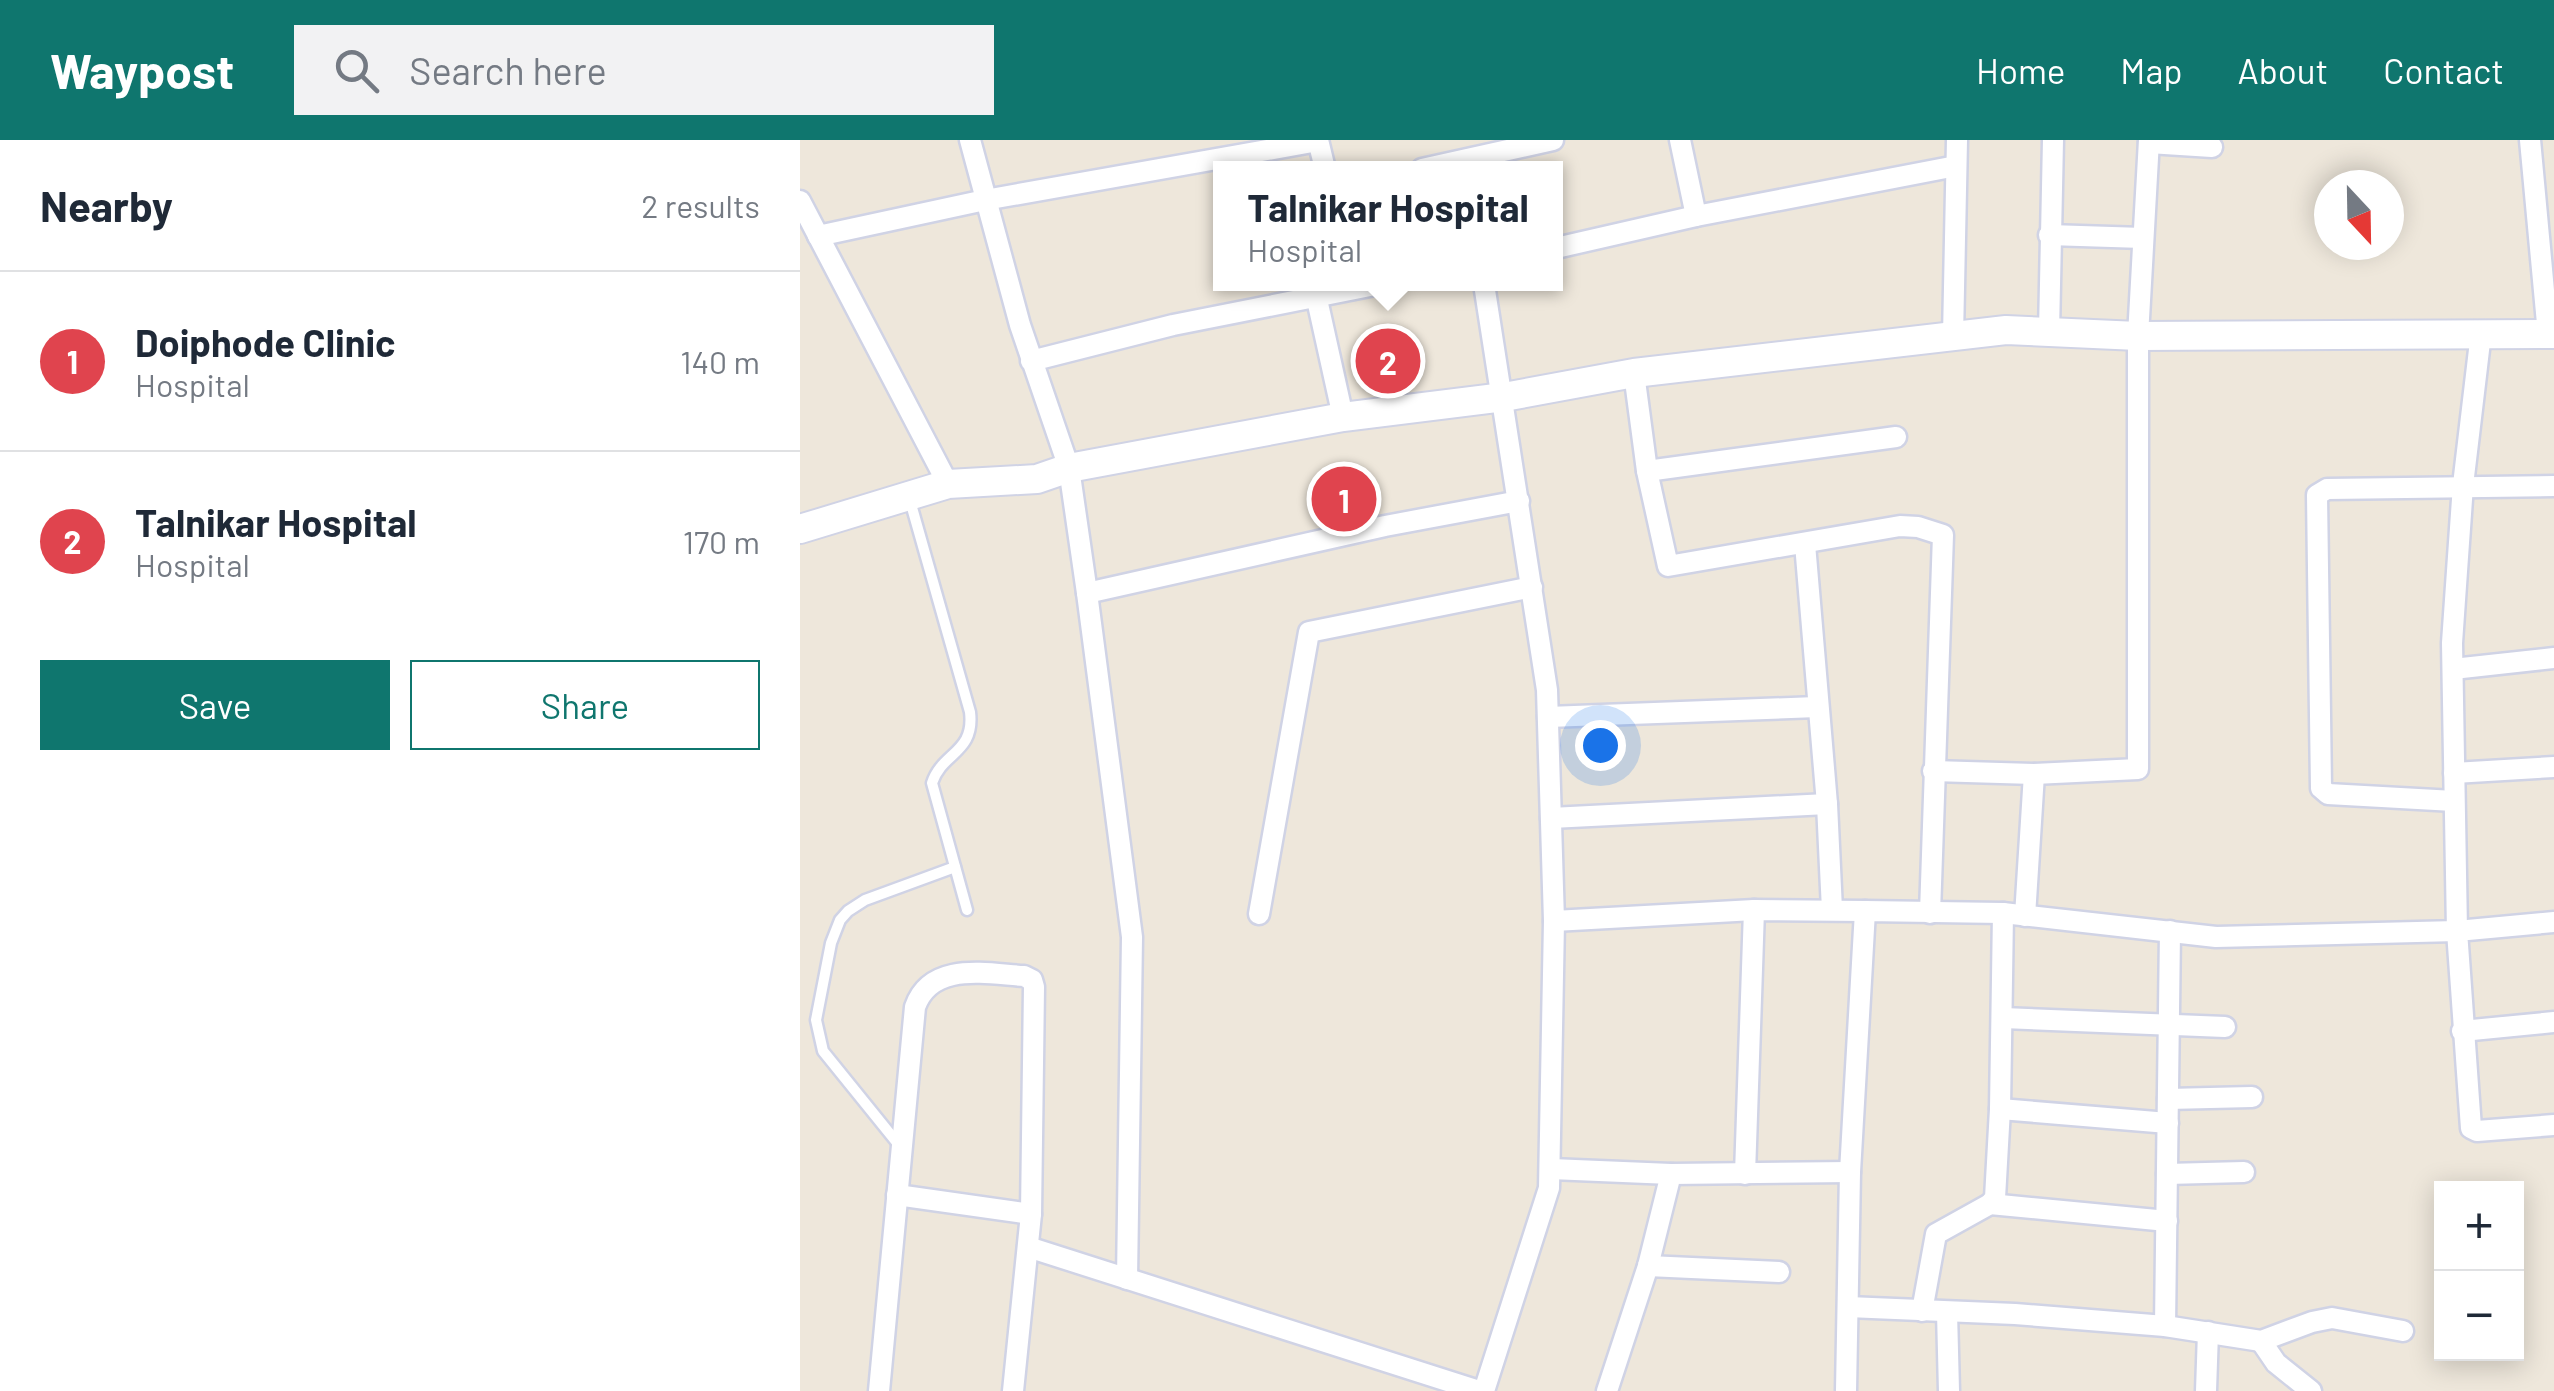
<!DOCTYPE html>
<meta charset="utf-8">
<style>
body{margin:0;font-family:Barlow,sans-serif;background:#f2f2f3;color:#1f2937}
.controls{position:absolute;right:30px;bottom:30px;display:grid;overflow:hidden;border-radius:0px;box-shadow:0 5px 25px #0003}
.controls button{width:90px;height:90px;display:grid;place-items:center;padding:0;border:0;border-bottom:2px solid #e0e1e3;background:#fff;color:#1f2937;font:50px sans-serif}
.compass{position:absolute;left:1514px;top:30px;width:90px;height:90px;border-radius:50%;background:#fff;box-shadow:0 5px 25px #0003;rotate:158deg}
.you{position:absolute;left:800px;top:605px;width:35px;height:35px;margin:-25px;border:8px solid #fff;border-radius:50%;background:#1a73e8;box-shadow:0 0 0 15px #1a73e833}
.badge{display:grid;place-items:center;width:65px;height:65px;border-radius:50%;background:#0f766e;color:#fff;font-size:32px;font-weight:700}
.pin{position:absolute;translate:-50% -50%;border:5px solid #fff;box-shadow:0 2px 10px #0006}
.popup{position:absolute;left:413px;top:21px;width:350px;height:130px;box-sizing:border-box;display:grid;place-content:center;border-radius:0px;background:#fff;filter:drop-shadow(0 2px 8px #0005);font-size:32px;white-space:nowrap;color:#747a83}
.popup b{font-size:38px;color:#1f2937}
.popup::after{content:'';position:absolute;left:50%;top:100%;margin-left:-20px;border:20px solid transparent;border-top-color:#fff}
.list{margin:0;padding:0;list-style:none}
h2{display:flex;justify-content:space-between;align-items:center;height:130px;margin:0;padding:0 40px;font-size:42px}
h2 small{font-size:32px;font-weight:400;color:#747a83}
.list li{display:grid;grid-template-columns:65px 1fr auto;gap:30px;align-items:center;box-sizing:border-box;height:180px;padding:0 40px;border-top:2px solid #e0e1e3}
.list b{display:block;font-size:38px;white-space:nowrap}
.list p{margin:0;font-size:32px;white-space:nowrap;color:#747a83}
.list em{font-size:32px;font-style:normal;color:#747a83}
.actions{display:flex;gap:20px;padding:30px 40px}
.actions a{flex:1;padding:22px 0;border:2px solid #0f766e;border-radius:0px;text-align:center;font-size:35px;color:#0f766e}
.actions .main{background:#0f766e;color:#fff}
.icon{flex:none;width:55px;height:55px;fill:none;stroke:currentColor;stroke-width:2;stroke-linecap:round;stroke-linejoin:round}
.map{position:relative;flex:none;width:1754px;height:1251px;overflow:hidden}
header{display:flex;align-items:center;gap:60px;box-sizing:border-box;height:140px;padding:0 50px;background:#0f766e;color:#fff}
header strong{font-size:48px}
nav{display:flex;gap:55px;margin-inline-start:auto;font-size:35px}
.search{width:700px;height:90px;background:#f2f2f3;display:flex;align-items:center;gap:25px;box-sizing:border-box;padding:0 35px;border-radius:0px;color:#747a83;font-size:38px}
main{display:flex}
aside{flex:1;background:#fff}
.map>svg:first-child{display:block}
.building{fill:#c9c5ba}
.lines{fill:none;stroke-linecap:round;stroke-linejoin:round}
.lane-casing{stroke:#d0d3e5;stroke-width:15}
.street-casing{stroke:#d0d3e5;stroke-width:25}
.secondary-casing{stroke:#d0d3e5;stroke-width:32}
.lane{stroke:#fff;stroke-width:10}
.street{stroke:#fff;stroke-width:20}
.secondary{stroke:#fff;stroke-width:28}
</style>
<header>
<strong>Waypost</strong>
<div class="search"><svg class="icon" aria-label="search" viewBox="0 0 24 24"><circle cx="10" cy="10" r="6"/><path d="M15 15l6 6"/></svg>Search here</div>
<nav><a>Home</a><a>Map</a><a>About</a><a>Contact</a></nav>
</header>
<main>
<aside>
<h2>Nearby<small>2 results</small></h2>
<ul class="list">
<li><span class="badge" style="background:#e0444e">1</span><div><b>Doiphode Clinic</b><p>Hospital</p></div><em>140 m</em></li>
<li><span class="badge" style="background:#e0444e">2</span><div><b>Talnikar Hospital</b><p>Hospital</p></div><em>170 m</em></li>
</ul>
<div class="actions"><a class="main">Save</a><a>Share</a></div>
</aside>
<div class="map">
<svg width="1754" height="1251" viewBox="0 0 1754 1251">
<rect width="100%" height="100%" fill="#eee7db"/>
<g class="building">
<polygon points="593,194 602,242 574,247 566,199"/>
<polygon points="551,337 561,367 533,376 523,346"/>
</g>
<g class="lines">
<g class="lane-casing">
<g id="lane">
<path d="M 109,357 L 170,572 C 175,613 142,612 132,643 L 167,770"/>
<polyline points="99,1005 23,911 16,880 31,803 40,780 48,771 65,760 155,727"/>
</g>
</g>
<g class="street-casing">
<g id="street">
<polyline points="170,0 220,185 269,328 287,453 332,797 327,1139"/>
<polyline points="518,0 525,29"/>
<polyline points="880,0 896,76"/>
<polyline points="1730,0 1748,194"/>
<polyline points="1349,3 1412,7"/>
<polyline points="622,29 753,0"/>
<polyline points="0,61 148,344"/>
<polyline points="1249,95 1343,98"/>
<polyline points="18,96 185,60 518,1"/>
<polyline points="756,108 896,76 1156,26"/>
<polyline points="684,144 747,550 754,781 954,770 1065,771"/>
<polyline points="516,155 543,277"/>
<polyline points="1249,192 1253,0"/>
<polyline points="1153,197 1157,0"/>
<polyline points="231,221 373,185 580,144"/>
<polyline points="834,233 847,331 868,426 1100,386 1118,387 1143,395 1130,773"/>
<polyline points="847,331 1096,297"/>
<polyline points="1005,404 1027,664 1032,770"/>
<polyline points="287,453 585,386 719,361"/>
<polyline points="1653,529 1754,518"/>
<polyline points="748,577 1017,567"/>
<polyline points="1133,631 1234,634 1338,629 1338,196 1349,0"/>
<polyline points="1654,633 1754,627"/>
<polyline points="1654,661 1528,654 1521,648 1517,355 1527,349 1754,346"/>
<polyline points="751,678 1027,664"/>
<polyline points="459,774 509,492 732,447"/>
<polyline points="1225,776 1234,634"/>
<polyline points="1754,782 1657,791 1671,988 1677,991 1754,985"/>
<polyline points="1203,878 1425,887"/>
<polyline points="1662,891 1754,882"/>
<polyline points="1368,959 1452,957"/>
<polyline points="1200,969 1368,983"/>
<polyline points="751,1029 871,1034 1050,1032"/>
<polyline points="945,1034 954,770"/>
<polyline points="1367,1034 1444,1032"/>
<polyline points="97,1055 231,1074"/>
<polyline points="1190,1064 1367,1081"/>
<polyline points="228,1107 679,1251"/>
<polyline points="848,1126 979,1132"/>
<polyline points="1048,1167 1215,1174 1365,1186 1461,1201 1512,1182 1532,1178 1603,1191"/>
<polyline points="1122,1171 1136,1094 1190,1064 1195,1058 1200,969 1203,773"/>
<polyline points="1147,1172 1149,1251"/>
<polyline points="1365,1186 1370,791"/>
<polyline points="1461,1201 1476,1223 1511,1251"/>
<path d="M 79,1251 L 115,867 C 131,821 187,834 224,836 L 232,840 L 234,847 L 231,1074 L 213,1251"/>
<polyline points="684,1251 749,1048 754,781"/>
<polyline points="807,1251 848,1126 871,1034"/>
<polyline points="1046,1251 1050,1032 1065,771 1203,773 1416,797 1657,791 1652,503 1663,345 1681,193"/>
<polyline points="1406,1251 1408,1192"/>
</g>
</g>
<g class="secondary-casing">
<polyline id="secondary" points="0,389 148,344 237,339 269,328 543,277 704,257 834,233 1206,190 1338,196 1754,194"/>
</g>
<use href="#lane" class="lane"/>
<use href="#street" class="street"/>
<use href="#secondary" class="secondary"/>
</g>
</svg>
<div class="controls">
<button>+</button>
<button>−</button>
</div>
<svg class="compass" viewBox="-18 -18 36 36"><path d="M0-13l5 13h-10z" fill="#e53935"/><path d="M0 13l5-13h-10z" fill="#747a83"/></svg>
<div class="you"></div>
<div class="pin badge" style="left:544px;top:359px;background:#e0444e">1</div>
<div class="pin badge" style="left:588px;top:221px;background:#e0444e">2</div>
<div class="popup"><b>Talnikar Hospital</b>Hospital</div>
</div>
</main>
